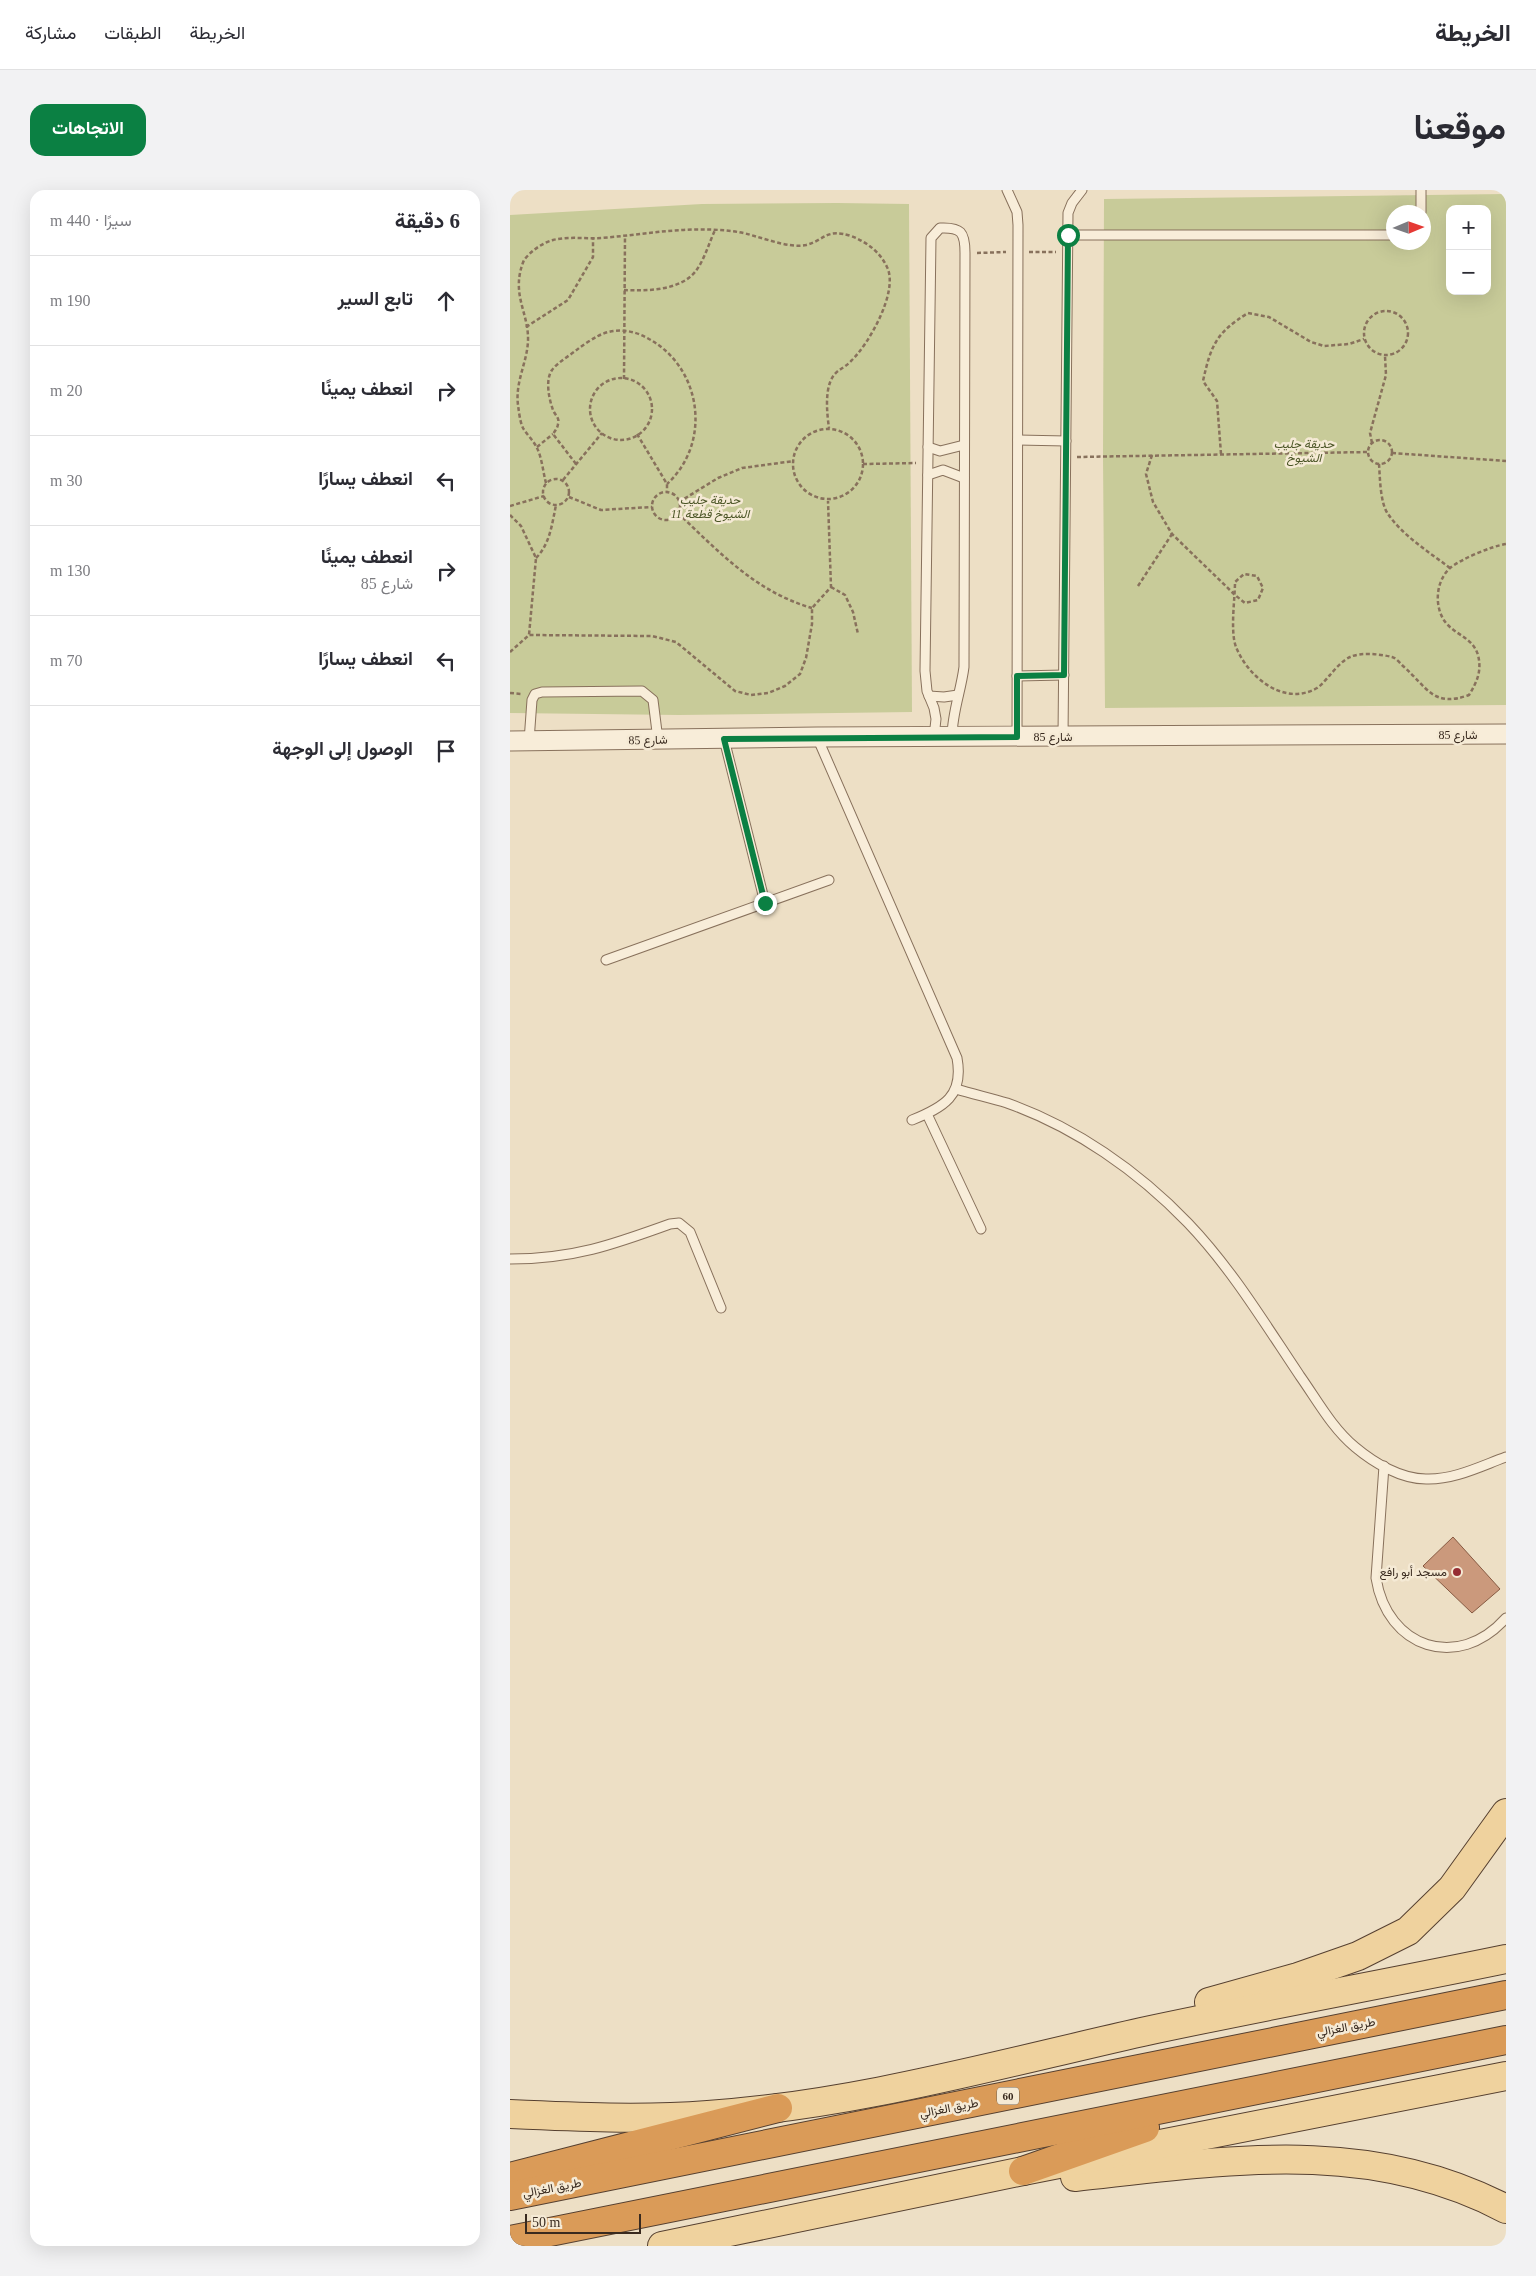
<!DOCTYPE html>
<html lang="ar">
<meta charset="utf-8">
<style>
body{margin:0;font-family:"Times New Roman",Vazirmatn,serif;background:#f2f2f3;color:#2b2b33;direction:rtl}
.controls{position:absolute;right:15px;top:15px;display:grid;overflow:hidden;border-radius:10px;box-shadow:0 5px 20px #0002}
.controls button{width:45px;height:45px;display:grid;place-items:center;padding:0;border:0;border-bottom:1px solid #e1e1e2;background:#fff;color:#2b2b33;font:25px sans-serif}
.compass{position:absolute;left:876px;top:15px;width:45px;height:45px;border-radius:50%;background:#fff;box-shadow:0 5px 20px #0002;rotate:88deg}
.scale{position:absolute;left:15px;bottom:12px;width:116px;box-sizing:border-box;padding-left:5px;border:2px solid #392a1f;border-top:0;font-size:14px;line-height:18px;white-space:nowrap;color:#392a1f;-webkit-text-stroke:4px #f5ead5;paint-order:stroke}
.stop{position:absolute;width:15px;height:15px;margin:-11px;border:4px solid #0b8043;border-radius:50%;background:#fff}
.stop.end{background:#0b8043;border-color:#fff;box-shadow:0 1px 5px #0008}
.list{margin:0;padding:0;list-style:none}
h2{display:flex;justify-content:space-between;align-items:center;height:65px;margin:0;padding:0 20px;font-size:21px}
h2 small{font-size:16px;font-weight:400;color:#7c7c81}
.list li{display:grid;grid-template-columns:32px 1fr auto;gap:15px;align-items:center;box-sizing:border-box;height:90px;padding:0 20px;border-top:1px solid #e1e1e2}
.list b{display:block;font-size:19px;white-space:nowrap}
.list p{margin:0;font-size:16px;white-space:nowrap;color:#7c7c81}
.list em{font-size:16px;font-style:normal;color:#7c7c81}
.icon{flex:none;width:28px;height:28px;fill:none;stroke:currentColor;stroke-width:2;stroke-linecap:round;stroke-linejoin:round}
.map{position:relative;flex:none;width:996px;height:2056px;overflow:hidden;direction:ltr;border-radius:15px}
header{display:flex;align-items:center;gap:30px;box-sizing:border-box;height:70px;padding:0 25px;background:#fff;border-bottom:1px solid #e1e1e2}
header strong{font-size:24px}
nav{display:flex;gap:28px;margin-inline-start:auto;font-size:18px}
.intro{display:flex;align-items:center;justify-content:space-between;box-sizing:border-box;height:120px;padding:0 30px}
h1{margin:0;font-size:35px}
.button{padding:12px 22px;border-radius:15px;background:#0b8043;color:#fff;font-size:18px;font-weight:700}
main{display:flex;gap:30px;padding:0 30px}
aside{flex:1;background:#fff;border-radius:15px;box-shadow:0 5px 20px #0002}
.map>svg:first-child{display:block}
.green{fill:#c8cb99;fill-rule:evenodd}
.building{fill:#cb997c;stroke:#875a42}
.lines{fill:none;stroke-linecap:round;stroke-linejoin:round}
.service-casing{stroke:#88715c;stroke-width:11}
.minor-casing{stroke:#88715c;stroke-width:21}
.primary-casing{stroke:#564030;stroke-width:30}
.motorway-casing{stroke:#564030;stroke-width:30}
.path{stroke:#88715c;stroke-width:2.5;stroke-dasharray:4 2.5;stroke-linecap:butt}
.service{stroke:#f8edd9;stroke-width:9}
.minor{stroke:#f8edd9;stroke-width:19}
.primary{stroke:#efd29e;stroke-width:28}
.motorway{stroke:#da9b58;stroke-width:28}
.route{stroke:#0b8043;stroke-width:6}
.poi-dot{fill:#962d33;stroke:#f5ead5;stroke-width:2}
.labels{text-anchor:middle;stroke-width:5;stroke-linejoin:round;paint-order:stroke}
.shield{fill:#f5ead5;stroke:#716456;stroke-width:1}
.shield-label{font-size:11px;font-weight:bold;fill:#392a1f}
.park-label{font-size:12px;font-style:italic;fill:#4b5526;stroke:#f5ead5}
.street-label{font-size:12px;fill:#392a1f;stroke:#f5ead5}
.poi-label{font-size:12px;fill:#392a1f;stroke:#f5ead5;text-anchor:end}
</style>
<header>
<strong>الخريطة</strong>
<nav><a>الخريطة</a><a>الطبقات</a><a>مشاركة</a></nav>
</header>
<div class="intro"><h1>موقعنا</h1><a class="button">الاتجاهات</a></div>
<main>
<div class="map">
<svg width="996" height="2056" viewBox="0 0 996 2056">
<rect width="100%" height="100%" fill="#eddfc5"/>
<g class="green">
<path d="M 996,4 L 996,515 L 595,518 L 593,267 L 594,9 ZM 940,19 L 977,19 L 977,101 L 940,101 ZM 884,22 L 914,22 L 914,52 L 884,52 Z"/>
<polygon points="327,13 399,14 402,522 169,525 0,523 0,25 192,14"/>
</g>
<polygon class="building" points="943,1347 990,1399 962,1423 913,1376"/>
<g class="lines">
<g class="service-casing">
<g id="service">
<polyline points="497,0 507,22 508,35 507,547"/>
<polyline points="911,0 911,22"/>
<polyline points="558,45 884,45"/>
<polyline points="508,250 556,251"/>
<polyline points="418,257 430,261 454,255"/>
<polyline points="418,285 433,280 454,288"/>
<polyline points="507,486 554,485"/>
<polyline points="419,506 434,507 448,505"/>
<path d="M 307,547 L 447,868 C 454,906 434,917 402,930"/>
<path d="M 424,547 L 426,529 L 424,518 L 417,501 L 415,481 L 421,48 L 430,38 C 451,37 455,42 455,63 L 454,477 C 451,501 442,523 442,547"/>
<polyline points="553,547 558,23 562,13 572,0"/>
<polyline points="214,549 255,713"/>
<polyline points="19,551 22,510 25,504 32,502 132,501 143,510 148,550"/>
<polyline points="96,770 319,690"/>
<path d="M 446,899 C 463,904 480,908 497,913 C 565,937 628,981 678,1033 C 722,1079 755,1134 790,1186 C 807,1210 822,1238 845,1257 C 864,1273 891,1289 916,1289 C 944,1290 971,1276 996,1267"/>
<polyline points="417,924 471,1039"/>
<path d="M 0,1069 C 63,1069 102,1055 160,1034 L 169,1033 L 180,1042 L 211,1118"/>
<path d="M 874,1276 L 866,1388 C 877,1458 948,1482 996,1428"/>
</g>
</g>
<g class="minor-casing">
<polyline id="minor" points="0,551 307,547 996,544"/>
</g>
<g class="primary-casing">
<g id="primary">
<polyline points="699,1812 788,1787 848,1766 898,1741 942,1698 996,1623"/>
<path d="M 0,1924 C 66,1927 132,1930 198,1925 C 345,1915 489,1874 632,1842 C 753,1816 875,1794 996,1769"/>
<path d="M 565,1987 C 713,1971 858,1946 996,2019"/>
<polyline points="152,2056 513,1981 996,1886"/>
</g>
</g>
<g class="motorway-casing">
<g id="motorway">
<polyline points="513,1981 635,1938"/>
<polyline points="0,1987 268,1918"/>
<polyline points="0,2006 996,1805"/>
<polyline points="0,2050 996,1850"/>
</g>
</g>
<g class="path">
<polyline points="519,62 546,62"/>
<polyline points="467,63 496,62"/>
<path d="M 114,100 C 136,101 169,101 185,82 C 194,71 199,53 205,40"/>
<circle cx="876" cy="143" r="22"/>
<polyline points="16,137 58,110 83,67 83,48"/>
<circle cx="111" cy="219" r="31"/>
<polyline points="114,189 115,46"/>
<circle cx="318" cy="274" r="35"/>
<polyline points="127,244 157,294 157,301"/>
<circle cx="870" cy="262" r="12"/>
<polyline points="862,253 860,243 876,185 875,166"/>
<polyline points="27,257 43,244"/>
<polyline points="882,263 996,271"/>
<path d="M 711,264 L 707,211 L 693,191 C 701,155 706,143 738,123 L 759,127 L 801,152 L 814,156 L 839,154 L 854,149"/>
<path d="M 642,265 L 636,284 L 643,312 L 662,344 L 725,405 L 735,413 L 748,410 L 753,398 L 747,386 L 734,384 L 725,392 C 725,409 720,441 726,457 C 738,487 774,517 807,498 C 812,495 816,489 820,485 C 825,479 833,470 840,467 C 851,462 870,464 882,467 C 886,468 890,473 893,476 C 918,498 923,518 959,505 C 967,492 972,481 968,465 C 963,448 946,445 936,433 C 924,418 925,392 940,378 C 951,369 982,356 996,354"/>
<polyline points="567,267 858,262"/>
<path d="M 66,274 L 43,244 C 45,241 48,237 48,234 C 50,228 45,225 43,220 C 39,209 35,190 42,180 C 49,171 61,165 69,158 C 75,154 82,149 88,146 C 105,137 124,140 139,149 C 192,178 202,253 157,294"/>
<polyline points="353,274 406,273"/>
<path d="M 869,274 C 870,287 870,313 878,324 C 893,346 919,362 940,378"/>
<circle cx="46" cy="302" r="13"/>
<polyline points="53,290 92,243"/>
<path d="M 36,293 C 33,282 32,268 27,258 C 24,251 17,245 13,238 C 10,232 9,222 8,215 C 5,192 17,173 18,151 C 19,122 0,104 14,70 C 21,61 32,53 43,50 C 59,46 76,49 92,48 C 138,44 182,35 228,42 C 247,45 277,59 296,55 C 315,50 316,38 341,46 C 357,52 370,62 377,77 C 389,101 359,154 341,171 C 334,179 326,179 321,190 C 315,203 317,224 319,238"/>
<circle cx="156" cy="316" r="14"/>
<polyline points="59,307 91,320 142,317"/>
<polyline points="169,312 208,288 232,278 284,271"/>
<polyline points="0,316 34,306"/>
<path d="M 168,323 C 209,362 246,402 302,418"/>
<polyline points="0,325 11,336 26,368 19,445"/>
<path d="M 26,368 C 40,354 42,334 46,315"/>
<polyline points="628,396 662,344"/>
<polyline points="321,397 335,405 343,422 348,444"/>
<polyline points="0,462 19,445 142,446 166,452 225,501 241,505 258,503 275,496 290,484 296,468 302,434 302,418 321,397 318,311"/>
<polyline points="0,503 11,504"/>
</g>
<use href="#service" class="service"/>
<use href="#minor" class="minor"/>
<use href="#primary" class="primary"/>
<use href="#motorway" class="motorway"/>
</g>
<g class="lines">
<polyline class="route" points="255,713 214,549 507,547 507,486 554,485 558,45"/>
</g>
<circle class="poi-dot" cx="947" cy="1382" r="5"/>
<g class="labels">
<rect class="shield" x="487" y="1897.5" width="22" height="17" rx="4"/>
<g class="shield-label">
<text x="498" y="1910">60</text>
</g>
<g class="park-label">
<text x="794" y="258">حديقة جليب<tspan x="794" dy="14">الشيوخ</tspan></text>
<text x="200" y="314">حديقة جليب<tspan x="200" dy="14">الشيوخ قطعة 11</tspan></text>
</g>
<g class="street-label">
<text x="948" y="549">شارع 85</text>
<text x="543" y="551">شارع 85</text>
<text transform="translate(138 550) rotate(-1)" y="4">شارع 85</text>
<text transform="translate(836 1837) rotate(-11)" y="4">طريق الغزالي</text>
<text transform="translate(439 1918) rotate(-11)" y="4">طريق الغزالي</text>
<text transform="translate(42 1998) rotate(-11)" y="4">طريق الغزالي</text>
</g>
<g class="poi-label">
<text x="937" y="1386">مسجد أبو رافع</text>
</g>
</g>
</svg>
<div class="controls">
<button>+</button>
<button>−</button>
</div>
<svg class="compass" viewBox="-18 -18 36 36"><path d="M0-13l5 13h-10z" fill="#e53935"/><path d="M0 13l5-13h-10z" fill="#7c7c81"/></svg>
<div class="scale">50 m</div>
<div class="stop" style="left:558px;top:45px"></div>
<div class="stop end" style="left:255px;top:713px"></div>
</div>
<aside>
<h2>6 دقيقة<small>سيرًا · 440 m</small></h2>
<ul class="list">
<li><svg class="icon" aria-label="ahead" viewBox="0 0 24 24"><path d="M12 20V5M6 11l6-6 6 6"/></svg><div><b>تابع السير</b></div><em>190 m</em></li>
<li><svg class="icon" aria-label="right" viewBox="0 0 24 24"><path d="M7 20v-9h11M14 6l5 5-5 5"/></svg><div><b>انعطف يمينًا</b></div><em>20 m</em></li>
<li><svg class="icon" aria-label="left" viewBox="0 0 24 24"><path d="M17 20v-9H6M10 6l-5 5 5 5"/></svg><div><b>انعطف يسارًا</b></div><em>30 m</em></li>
<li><svg class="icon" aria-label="right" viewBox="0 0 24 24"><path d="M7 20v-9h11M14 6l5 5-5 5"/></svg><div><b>انعطف يمينًا</b><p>شارع 85</p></div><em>130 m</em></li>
<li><svg class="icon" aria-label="left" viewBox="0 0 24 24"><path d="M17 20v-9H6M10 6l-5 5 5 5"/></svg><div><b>انعطف يسارًا</b></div><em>70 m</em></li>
<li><svg class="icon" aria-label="arrive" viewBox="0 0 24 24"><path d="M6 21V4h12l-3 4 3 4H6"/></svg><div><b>الوصول إلى الوجهة</b></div></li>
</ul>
</aside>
</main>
